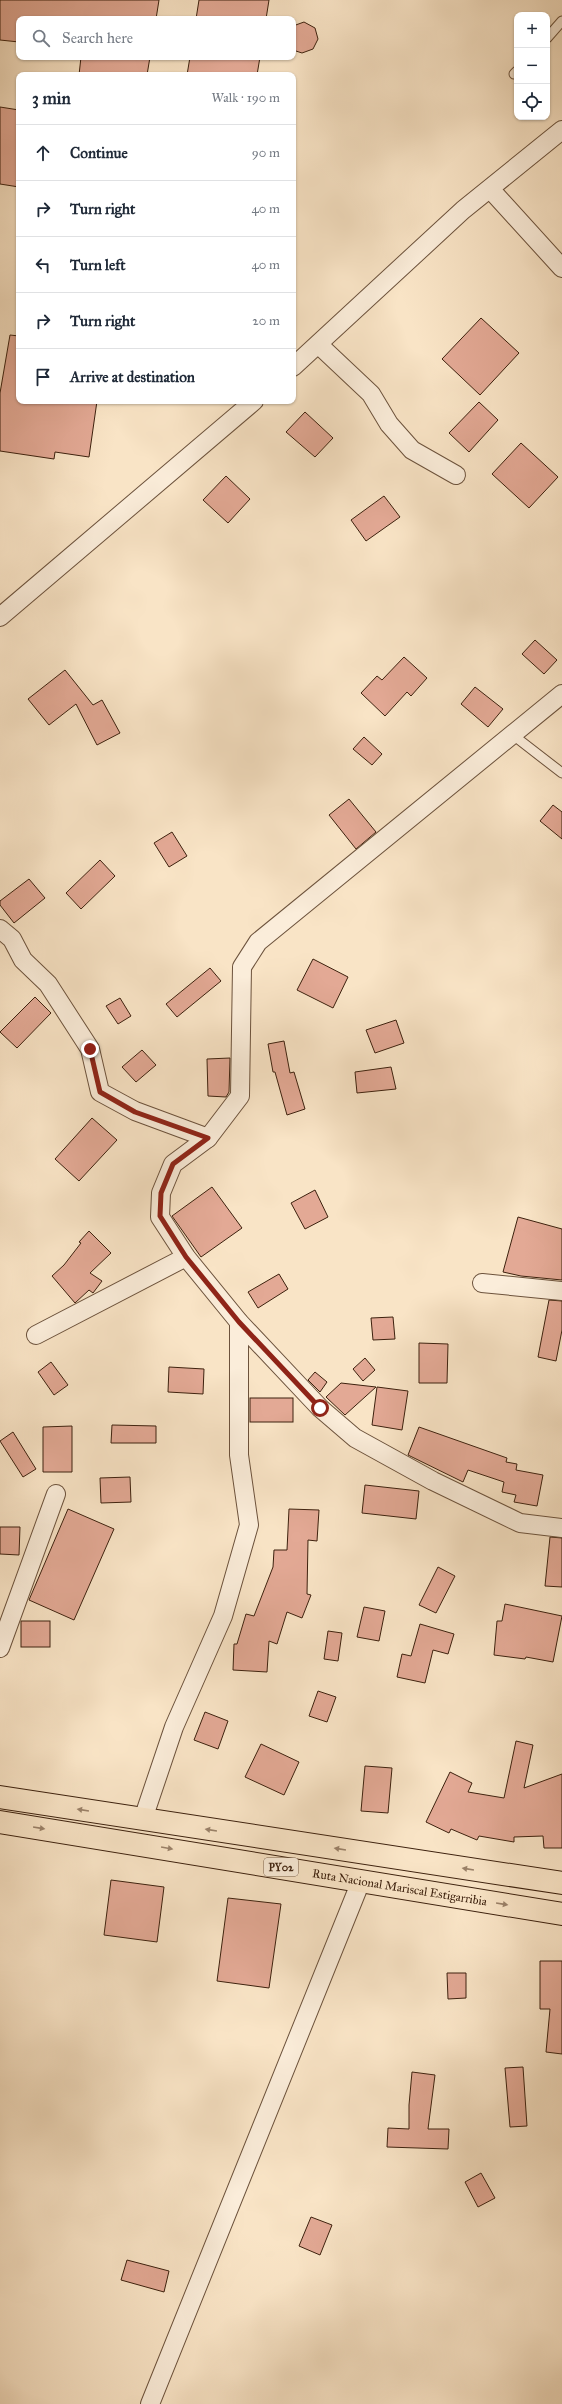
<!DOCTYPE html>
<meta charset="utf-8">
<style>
body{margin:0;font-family:"IM FELL Great Primer",serif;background:#f6f6f7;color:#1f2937}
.controls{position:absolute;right:12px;top:12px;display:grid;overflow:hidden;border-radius:8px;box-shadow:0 1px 3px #0004}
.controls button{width:36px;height:36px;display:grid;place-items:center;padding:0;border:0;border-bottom:1px solid #e0e1e3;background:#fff;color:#1f2937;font:20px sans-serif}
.stop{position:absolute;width:12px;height:12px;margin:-9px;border:3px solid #8f2418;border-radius:50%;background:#fff}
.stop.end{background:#8f2418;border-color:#fff;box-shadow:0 1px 4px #0008}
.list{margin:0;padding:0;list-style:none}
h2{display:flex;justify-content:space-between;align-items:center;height:52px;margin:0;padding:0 16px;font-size:17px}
h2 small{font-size:13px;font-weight:400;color:#747a83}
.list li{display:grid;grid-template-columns:26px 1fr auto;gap:12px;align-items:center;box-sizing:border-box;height:56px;padding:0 16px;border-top:1px solid #e0e1e3}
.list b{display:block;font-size:15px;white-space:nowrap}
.list em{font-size:13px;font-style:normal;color:#747a83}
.icon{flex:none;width:22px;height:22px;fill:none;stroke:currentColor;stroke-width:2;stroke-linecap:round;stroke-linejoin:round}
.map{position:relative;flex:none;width:562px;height:2404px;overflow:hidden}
.search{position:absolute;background:#fff;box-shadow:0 1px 3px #0004;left:16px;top:16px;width:280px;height:44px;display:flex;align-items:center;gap:10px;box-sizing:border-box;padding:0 14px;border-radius:8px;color:#747a83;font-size:15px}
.panel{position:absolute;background:#fff;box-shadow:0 1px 3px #0004;left:16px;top:72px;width:280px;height:332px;border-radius:8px}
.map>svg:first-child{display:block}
.building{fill:#e3a995;stroke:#3d210e}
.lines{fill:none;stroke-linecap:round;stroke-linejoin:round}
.lane-casing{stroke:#6c523c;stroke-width:11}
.street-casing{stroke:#6c523c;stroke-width:20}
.highway-casing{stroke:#3d210e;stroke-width:24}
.lane{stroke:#fbedda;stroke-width:9}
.street{stroke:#fbedda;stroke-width:18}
.highway{stroke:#f9e4c6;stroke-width:22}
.oneway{fill:#9b826a}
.route{stroke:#8f2418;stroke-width:5}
.labels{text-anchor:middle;stroke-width:3.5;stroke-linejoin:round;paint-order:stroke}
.shield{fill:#fbedda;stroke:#765e4b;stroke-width:1}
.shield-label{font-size:11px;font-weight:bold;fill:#3d210e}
.street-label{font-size:12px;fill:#3d210e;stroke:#fbedda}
</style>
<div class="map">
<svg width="562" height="2404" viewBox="0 0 562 2404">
<rect width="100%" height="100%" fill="#f9e4c6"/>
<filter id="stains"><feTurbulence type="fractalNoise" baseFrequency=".005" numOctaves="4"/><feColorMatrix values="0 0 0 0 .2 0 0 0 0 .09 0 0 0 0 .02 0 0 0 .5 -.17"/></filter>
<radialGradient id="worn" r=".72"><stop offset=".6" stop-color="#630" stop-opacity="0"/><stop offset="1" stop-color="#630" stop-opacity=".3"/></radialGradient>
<g class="building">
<polygon points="0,0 159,0 156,19 19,19 19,42 0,40"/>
<polygon points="199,0 269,0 266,19 196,19"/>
<polygon points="304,22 315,28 318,39 313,49 302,53 293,50 293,26"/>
<polygon points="81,57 150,57 147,75 79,75"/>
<polygon points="190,57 260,57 257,75 187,75"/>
<polygon points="0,107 19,110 19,187 0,184"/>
<polygon points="481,318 519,353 480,395 442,359"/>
<polygon points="10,335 19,336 19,401 97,401 89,457 55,452 54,459 0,451 0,393"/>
<polygon points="479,402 498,420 469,452 449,433"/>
<polygon points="305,412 333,438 315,457 286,432"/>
<polygon points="521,443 558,477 529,508 492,474"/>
<polygon points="226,476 250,499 228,523 203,500"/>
<polygon points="384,496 400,517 366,541 351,520"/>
<polygon points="535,640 557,660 544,674 522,654"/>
<polygon points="404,657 427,678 411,696 407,692 385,716 361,693 377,676 382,680"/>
<polygon points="65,670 93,705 102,700 120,733 97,745 76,704 49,725 28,699"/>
<polygon points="475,687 503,709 488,727 461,704"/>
<polygon points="364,737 382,754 372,765 353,749"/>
<polygon points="349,799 376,832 356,849 329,815"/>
<polygon points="553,805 562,812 562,839 540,821"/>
<polygon points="172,832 187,856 169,867 154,843"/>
<polygon points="100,860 115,876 81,909 66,893"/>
<polygon points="29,879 45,898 14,923 0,905 0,901"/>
<polygon points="313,959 348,977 333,1008 297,990"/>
<polygon points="210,968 221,981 177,1017 166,1004"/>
<polygon points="35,997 51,1013 17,1048 0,1032"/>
<polygon points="120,998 131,1016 118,1024 106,1006"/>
<polygon points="396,1020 404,1043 375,1053 366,1030"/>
<polygon points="284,1041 290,1073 294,1072 305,1109 287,1115 275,1072 273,1072 268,1044"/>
<polygon points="142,1050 156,1065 136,1082 122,1067"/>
<polygon points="230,1058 229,1092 226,1097 208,1096 207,1059"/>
<polygon points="391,1067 396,1089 357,1093 355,1072"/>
<polygon points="92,1118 117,1140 79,1181 55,1159"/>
<polygon points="212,1187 242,1228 201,1257 172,1216"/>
<polygon points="315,1190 328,1217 305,1229 291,1203"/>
<polygon points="518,1217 562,1229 562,1280 521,1276 503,1272"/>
<polygon points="89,1231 111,1253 90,1273 102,1281 93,1293 89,1290 75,1303 52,1276 64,1265 81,1243 79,1242"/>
<polygon points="279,1274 288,1289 258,1308 248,1292"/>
<polygon points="549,1300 562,1301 562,1330 556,1361 538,1357"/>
<polygon points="393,1317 395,1339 373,1340 371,1318"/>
<polygon points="419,1343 448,1344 447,1383 419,1383"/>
<polygon points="365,1358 375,1370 363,1381 353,1369"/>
<polygon points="51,1362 68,1385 54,1395 38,1372"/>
<polygon points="169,1367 204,1369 203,1394 168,1392"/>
<polygon points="315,1372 327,1382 320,1392 308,1380"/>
<polygon points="341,1383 376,1387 345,1415 326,1397"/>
<polygon points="377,1387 408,1391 402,1430 372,1425"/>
<rect x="250" y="1398" width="43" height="24"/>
<polygon points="112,1425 156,1426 156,1443 111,1443"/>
<polygon points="72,1426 72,1472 43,1472 43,1427"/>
<polygon points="419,1427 507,1458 506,1462 517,1464 516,1470 543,1475 537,1506 514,1502 516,1495 502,1492 504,1482 468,1470 463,1482 408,1455"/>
<polygon points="13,1432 36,1469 23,1477 0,1441"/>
<polygon points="130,1477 131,1502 101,1503 100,1478"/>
<polygon points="365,1485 419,1491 416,1519 362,1513"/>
<polygon points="68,1509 114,1529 74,1620 29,1600"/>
<polygon points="289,1509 319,1510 317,1541 308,1540 307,1594 311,1595 302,1618 287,1612 277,1644 269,1641 267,1672 233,1670 234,1644 237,1644 246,1614 254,1616 273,1567 274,1550 287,1550"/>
<polygon points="0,1527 20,1527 19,1555 0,1554"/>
<polygon points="550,1537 562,1538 562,1587 545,1586"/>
<polygon points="438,1567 455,1576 436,1613 419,1605"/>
<polygon points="505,1604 562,1616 553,1662 526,1657 525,1659 494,1655 497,1621 502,1621"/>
<polygon points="364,1607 385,1611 379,1641 357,1637"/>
<rect x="21" y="1621" width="29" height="26"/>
<polygon points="420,1624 454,1634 448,1654 433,1650 425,1683 397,1677 402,1654 411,1656"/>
<polygon points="328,1631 342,1633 338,1661 324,1659"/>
<polygon points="318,1691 336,1697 327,1722 309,1716"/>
<polygon points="205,1712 228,1721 218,1749 194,1740"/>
<polygon points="516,1741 533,1745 524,1788 562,1774 562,1848 544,1848 543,1836 514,1837 514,1842 479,1836 477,1840 451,1829 449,1833 426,1822 450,1772 472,1783 468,1792 504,1798"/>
<polygon points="261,1744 299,1762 284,1795 245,1777"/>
<polygon points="365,1766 392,1768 388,1813 361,1811"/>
<polygon points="111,1880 164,1887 157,1942 104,1935"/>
<polygon points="228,1898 281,1904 269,1988 217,1981"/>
<polygon points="540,1961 562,1961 562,2054 546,2052 550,2009 540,2009"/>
<polygon points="447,1973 466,1973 466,1998 448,1999"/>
<polygon points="523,2067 527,2126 510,2127 505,2068"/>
<polygon points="412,2072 435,2075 428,2129 449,2129 448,2149 387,2147 388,2128 409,2129 409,2105"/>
<polygon points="481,2173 495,2198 478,2207 465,2182"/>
<polygon points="311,2217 332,2225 320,2255 299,2246"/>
<polygon points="127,2260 169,2271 164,2292 121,2280"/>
</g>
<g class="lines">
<g class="lane-casing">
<g id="lane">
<polyline points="547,38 562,21"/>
<polyline points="514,74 517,71"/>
<polyline points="513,735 562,773"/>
</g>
</g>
<g class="street-casing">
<g id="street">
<polyline points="491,190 562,268"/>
<polyline points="319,345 371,394 389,424 412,450 456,475"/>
<polyline points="293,367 463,210 562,130"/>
<polyline points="0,617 254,401"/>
<polyline points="0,929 12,939 23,960 48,984 90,1049 100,1092 135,1111 208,1138 240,1096 242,967 258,942 562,694"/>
<polyline points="208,1138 173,1164 161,1193 160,1217 186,1257 239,1322 320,1408 355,1438 433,1481 520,1523 562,1528"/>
<polyline points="482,1283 562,1291"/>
<polyline points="36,1335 186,1257"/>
<polyline points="0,1648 56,1494"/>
<polyline points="143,1819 174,1727 223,1616 249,1525 239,1455 239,1322"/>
<polyline points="150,2404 361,1881"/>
</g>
</g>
<g class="highway-casing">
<g id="highway">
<polyline points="0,1797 562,1883"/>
<path id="s1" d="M 0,1822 L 562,1914"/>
</g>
</g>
<use href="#lane" class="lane"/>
<use href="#street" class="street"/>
<use href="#highway" class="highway"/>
</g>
<defs><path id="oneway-solid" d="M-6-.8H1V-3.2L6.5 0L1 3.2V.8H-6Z"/></defs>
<g class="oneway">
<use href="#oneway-solid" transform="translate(83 1810) rotate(-171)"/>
<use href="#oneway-solid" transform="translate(39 1828) rotate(9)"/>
<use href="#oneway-solid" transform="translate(211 1830) rotate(-171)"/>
<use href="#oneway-solid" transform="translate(167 1848) rotate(10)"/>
<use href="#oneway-solid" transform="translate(340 1849) rotate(-171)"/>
<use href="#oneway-solid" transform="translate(468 1869) rotate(-171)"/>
<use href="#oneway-solid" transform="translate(502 1904) rotate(9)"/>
</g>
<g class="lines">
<polyline class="route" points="90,1049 100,1092 135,1112 208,1138 173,1164 161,1193 160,1216 186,1257 239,1322 320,1408"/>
</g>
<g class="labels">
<rect class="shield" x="264" y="1858" width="34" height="18" rx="3"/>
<g class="shield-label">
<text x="281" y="1871">PY02</text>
</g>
<g class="street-label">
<text dy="4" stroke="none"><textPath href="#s1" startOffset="405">Ruta Nacional Mariscal Estigarribia</textPath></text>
</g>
</g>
<rect width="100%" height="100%" filter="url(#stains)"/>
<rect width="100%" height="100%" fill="url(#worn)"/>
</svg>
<div class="controls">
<button>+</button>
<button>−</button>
<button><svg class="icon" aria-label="locate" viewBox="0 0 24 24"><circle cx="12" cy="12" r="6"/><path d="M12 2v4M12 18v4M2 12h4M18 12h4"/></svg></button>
</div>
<div class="stop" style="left:320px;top:1408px"></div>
<div class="stop end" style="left:90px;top:1049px"></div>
<div class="search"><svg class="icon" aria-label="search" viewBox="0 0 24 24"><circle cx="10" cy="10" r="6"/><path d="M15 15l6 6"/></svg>Search here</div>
<section class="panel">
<h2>3 min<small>Walk · 190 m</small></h2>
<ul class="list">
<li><svg class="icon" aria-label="ahead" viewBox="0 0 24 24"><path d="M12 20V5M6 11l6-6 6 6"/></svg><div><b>Continue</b></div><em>90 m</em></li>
<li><svg class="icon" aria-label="right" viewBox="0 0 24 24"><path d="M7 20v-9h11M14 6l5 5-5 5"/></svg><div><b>Turn right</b></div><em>40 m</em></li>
<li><svg class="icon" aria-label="left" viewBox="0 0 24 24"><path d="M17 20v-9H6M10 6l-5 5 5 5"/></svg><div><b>Turn left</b></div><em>40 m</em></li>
<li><svg class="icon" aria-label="right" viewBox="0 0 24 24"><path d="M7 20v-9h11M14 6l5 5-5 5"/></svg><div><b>Turn right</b></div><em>20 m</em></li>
<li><svg class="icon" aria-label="arrive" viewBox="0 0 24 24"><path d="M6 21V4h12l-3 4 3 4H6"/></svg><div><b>Arrive at destination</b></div></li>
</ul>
</section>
</div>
